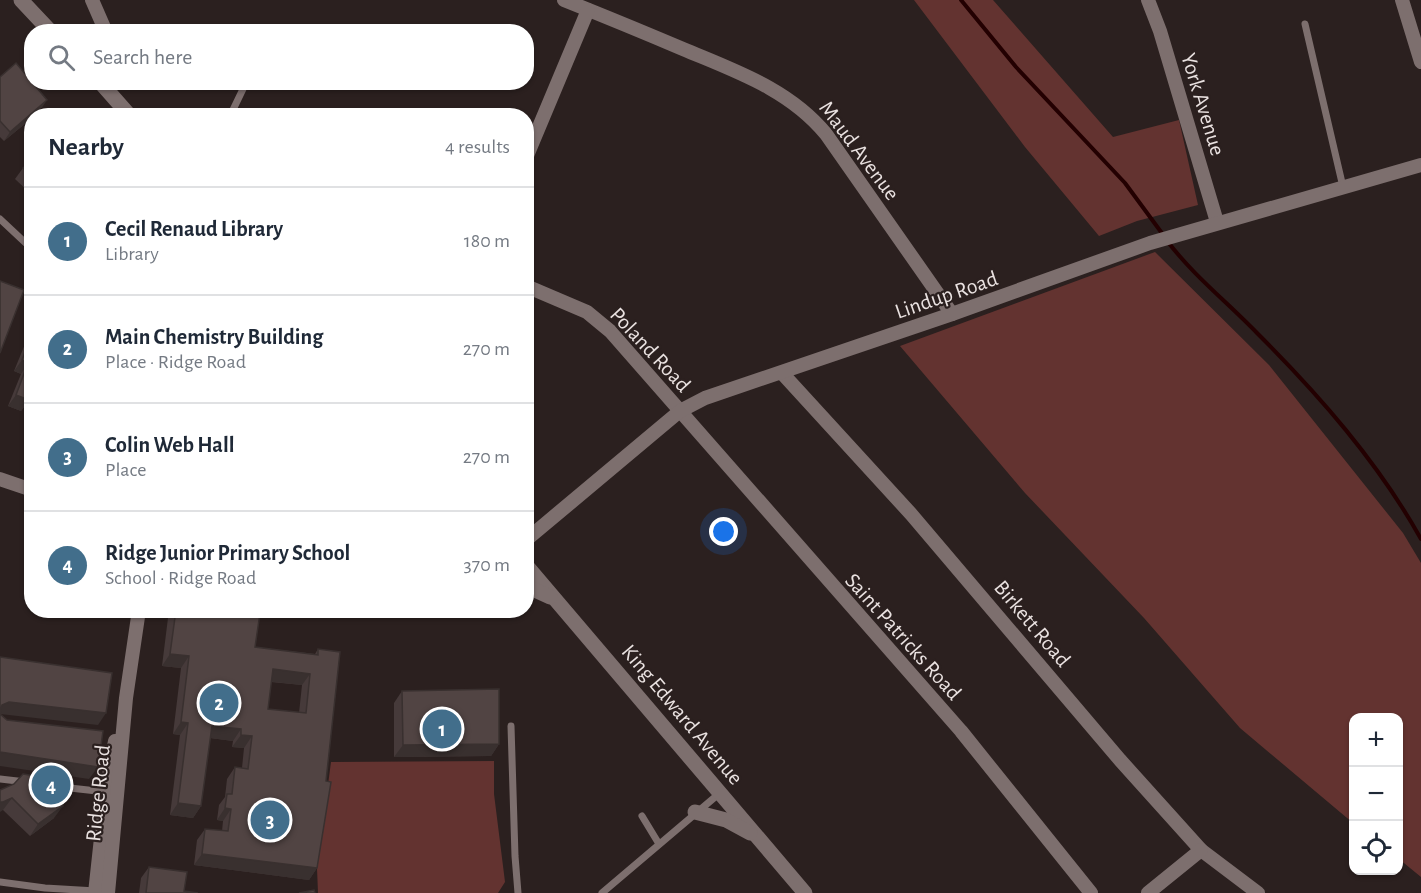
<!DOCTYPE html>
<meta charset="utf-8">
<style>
body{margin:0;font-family:"Alegreya Sans",sans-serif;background:#f2f2f3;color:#1f2937}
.controls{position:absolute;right:18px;bottom:18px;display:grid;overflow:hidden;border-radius:12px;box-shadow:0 2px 4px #0004}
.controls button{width:54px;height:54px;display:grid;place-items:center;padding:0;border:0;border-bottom:2px solid #e0e1e3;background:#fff;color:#1f2937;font:30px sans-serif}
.you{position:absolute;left:724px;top:532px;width:21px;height:21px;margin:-15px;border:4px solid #fff;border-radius:50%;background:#1a73e8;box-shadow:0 0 0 9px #1a73e833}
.badge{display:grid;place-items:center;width:39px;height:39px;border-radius:50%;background:#426e8b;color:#fff;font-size:20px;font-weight:700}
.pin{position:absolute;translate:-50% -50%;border:3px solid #fff;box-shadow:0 2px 6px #0006}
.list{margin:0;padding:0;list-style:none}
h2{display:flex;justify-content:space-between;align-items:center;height:78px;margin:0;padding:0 24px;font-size:26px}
h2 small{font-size:20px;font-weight:400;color:#747a83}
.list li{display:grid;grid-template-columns:39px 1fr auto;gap:18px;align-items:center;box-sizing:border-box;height:108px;padding:0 24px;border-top:2px solid #e0e1e3}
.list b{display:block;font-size:22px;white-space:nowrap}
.list p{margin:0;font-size:20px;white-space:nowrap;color:#747a83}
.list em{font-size:20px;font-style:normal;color:#747a83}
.icon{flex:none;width:33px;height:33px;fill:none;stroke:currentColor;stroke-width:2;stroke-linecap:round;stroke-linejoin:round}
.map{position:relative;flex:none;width:1421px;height:893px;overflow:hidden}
.search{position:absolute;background:#fff;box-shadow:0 2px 4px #0004;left:24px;top:24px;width:510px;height:66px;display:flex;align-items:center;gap:15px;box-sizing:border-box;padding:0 21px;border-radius:24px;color:#747a83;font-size:22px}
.panel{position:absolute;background:#fff;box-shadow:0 2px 4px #0004;left:24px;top:108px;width:510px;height:510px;border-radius:24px}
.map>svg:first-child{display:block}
.green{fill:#633330}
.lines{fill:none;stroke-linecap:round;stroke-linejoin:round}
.stream{stroke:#230001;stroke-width:4}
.lane{stroke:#7d6f6e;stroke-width:7}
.street{stroke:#7d6f6e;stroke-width:14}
.secondary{stroke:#7d6f6e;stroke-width:15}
.wall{fill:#463a3a;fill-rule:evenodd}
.shaded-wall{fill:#39302f}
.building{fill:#514443;stroke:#39302f;stroke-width:1.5;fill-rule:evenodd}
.labels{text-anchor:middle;stroke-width:4.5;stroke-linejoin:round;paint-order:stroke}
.street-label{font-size:22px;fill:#eae2e1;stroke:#2b201f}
</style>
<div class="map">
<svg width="1421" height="893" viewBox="0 0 1421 893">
<rect width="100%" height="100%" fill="#2b201f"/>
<g class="green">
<polygon points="914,0 993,0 1113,137 1179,120 1198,205 1137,221 1099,236 1025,147"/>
<polygon points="1155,252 1269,365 1403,533 1421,563 1421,877 1399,859 1398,718 1354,718 1353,823 1240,728 1144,618 1025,493 900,346"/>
<polygon points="494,761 494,794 505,882 498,893 318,893 317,868 331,762"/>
</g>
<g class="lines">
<g class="stream">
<polyline points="961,0 1016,67 1125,183 1164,236"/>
<path d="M 1168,242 C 1194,276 1227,302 1257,333 C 1319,395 1378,462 1421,539"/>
</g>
<g class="lane">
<polyline points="1305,24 1343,187"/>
<polyline points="230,116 243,89 242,82"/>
<polyline points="0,219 32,249"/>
<polyline points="511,726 515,856 518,893"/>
<polyline points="0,779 26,782"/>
<polyline points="52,786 106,792"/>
<polyline points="642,816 659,844"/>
<polyline points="0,882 45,888 96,891"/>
<polyline points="602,893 721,792"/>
</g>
<g class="street">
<polyline points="92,0 106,32"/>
<path d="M 564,0 C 604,16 643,32 683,49 C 735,71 789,89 826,134 L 952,314"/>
<polyline points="1148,0 1160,31 1217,222"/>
<polyline points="1402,0 1421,62"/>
<polyline points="526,158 588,10"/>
<polyline points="526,286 587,312 610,331 961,731 1091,893"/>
<polyline points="782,373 911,514 1120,760 1201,850 1258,893"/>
<polyline points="0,479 32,490"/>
<polyline points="526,540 680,411 705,398 952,314 1150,243 1421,165"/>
<polyline points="95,893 106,792 115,741"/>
<polyline points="108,893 126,698 139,610"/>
<polyline points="1148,893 1201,850"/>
</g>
<g class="secondary">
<polyline points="21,0 51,32"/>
<polyline points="100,82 130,116"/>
<polyline points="526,565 805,893"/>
<polyline points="526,586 550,597"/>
<polyline points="695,812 726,820 750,833"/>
</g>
</g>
<g class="wall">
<polygon points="0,77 41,109 32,116 32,118 4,141 0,137"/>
<polygon points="32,160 32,195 15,179 23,168"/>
<polygon points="32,327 32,393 29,400 21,411 8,406 21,374 14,371"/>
<path d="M 169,610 L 242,610 L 255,647 L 315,654 L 318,649 L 317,868 L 309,880 L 194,865 L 197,840 L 205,829 L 222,831 L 223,821 L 217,820 L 219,805 L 225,797 L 227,779 L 235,767 L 242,768 L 244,748 L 232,747 L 233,741 L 210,738 L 201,806 L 193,818 L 170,815 L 180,735 L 173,734 L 181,668 L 162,666 ZM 271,682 L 302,685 L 299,713 L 268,709 Z"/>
<polygon points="402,691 499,744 491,756 394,757 394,703"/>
<polygon points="0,790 54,818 30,836 3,810"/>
<polygon points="149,867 184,891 198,893 139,893 141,878"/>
</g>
<g class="shaded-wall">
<polygon points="47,100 41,109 34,116 32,116 32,118 4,141 10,132"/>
<polygon points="22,360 28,363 21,374 14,371"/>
<polygon points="16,395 29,400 21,411 8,406"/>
<polygon points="170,654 189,656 181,668 162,666"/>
<polygon points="273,669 310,674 302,685 265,681"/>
<polygon points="9,702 106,713 98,725 0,714 2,705"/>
<polygon points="181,722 188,723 180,735 173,734"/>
<polygon points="212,726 241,729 233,741 203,737"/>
<polygon points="241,735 252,736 244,748 232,747"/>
<polygon points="499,744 491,756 394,757 403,745"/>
<polygon points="0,752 98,767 89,779 0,766"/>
<polygon points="12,798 3,810 0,812 0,802"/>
<polygon points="178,803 201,806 193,818 170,815"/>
<polygon points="63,806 54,818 30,836 38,824"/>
<polygon points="225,808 231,809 223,821 217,820"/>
<polygon points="202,854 317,868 309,880 194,865"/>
</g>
<g class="building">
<polygon points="16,63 47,100 10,132 0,121 0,77"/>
<polygon points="32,160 32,177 23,168"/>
<polygon points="0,281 24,290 0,353"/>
<polygon points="32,335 32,392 29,400 16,395 28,363 22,360"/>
<path d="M 176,610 L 242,610 L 260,613 L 255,647 L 318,655 L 318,649 L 340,652 L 326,781 L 331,782 L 317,868 L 202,854 L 205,829 L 228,831 L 231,809 L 225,808 L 227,794 L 232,794 L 235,767 L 248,769 L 252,736 L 241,735 L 241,729 L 212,726 L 201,806 L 178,803 L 188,723 L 181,722 L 189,656 L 170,654 ZM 273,669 L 310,674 L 306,713 L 268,709 Z"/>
<polygon points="0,657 112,673 106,713 9,702 2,705 0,714 7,720 103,731 98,767 0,752"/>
<polygon points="499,689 499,744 403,745 402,691"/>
<polygon points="23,774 49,778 64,789 63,806 38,824 12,798 3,802 0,802 0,790 14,784"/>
<polygon points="149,867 187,872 184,891 198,893 146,893"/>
<polygon points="314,890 315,893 299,893"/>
</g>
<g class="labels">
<g class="street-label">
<text transform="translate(1204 104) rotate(73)" y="8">York Avenue</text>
<text transform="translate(860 150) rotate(53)" y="8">Maud Avenue</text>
<text transform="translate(946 294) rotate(-19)" y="8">Lindup Road</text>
<text transform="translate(651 349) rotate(47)" y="8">Poland Road</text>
<text transform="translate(1033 623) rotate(50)" y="8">Birkett Road</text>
<text transform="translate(904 636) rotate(48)" y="8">Saint Patricks Road</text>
<text transform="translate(683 714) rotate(50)" y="8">King Edward Avenue</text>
<text transform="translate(97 793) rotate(-84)" y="8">Ridge Road</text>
</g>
</g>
</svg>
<div class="controls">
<button>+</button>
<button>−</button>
<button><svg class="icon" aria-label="locate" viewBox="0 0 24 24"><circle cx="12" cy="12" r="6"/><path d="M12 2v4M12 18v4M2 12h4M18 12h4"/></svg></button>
</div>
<div class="you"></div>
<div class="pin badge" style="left:442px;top:729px">1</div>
<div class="pin badge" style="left:219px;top:703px">2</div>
<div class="pin badge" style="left:270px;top:820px">3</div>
<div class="pin badge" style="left:51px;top:785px">4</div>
<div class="search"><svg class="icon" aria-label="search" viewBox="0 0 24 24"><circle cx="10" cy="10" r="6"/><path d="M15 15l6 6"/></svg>Search here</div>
<section class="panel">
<h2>Nearby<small>4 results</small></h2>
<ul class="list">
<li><span class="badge">1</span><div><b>Cecil Renaud Library</b><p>Library</p></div><em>180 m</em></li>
<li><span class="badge">2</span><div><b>Main Chemistry Building</b><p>Place · Ridge Road</p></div><em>270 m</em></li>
<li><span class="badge">3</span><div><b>Colin Web Hall</b><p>Place</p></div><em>270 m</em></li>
<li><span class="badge">4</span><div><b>Ridge Junior Primary School</b><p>School · Ridge Road</p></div><em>370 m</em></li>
</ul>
</section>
</div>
